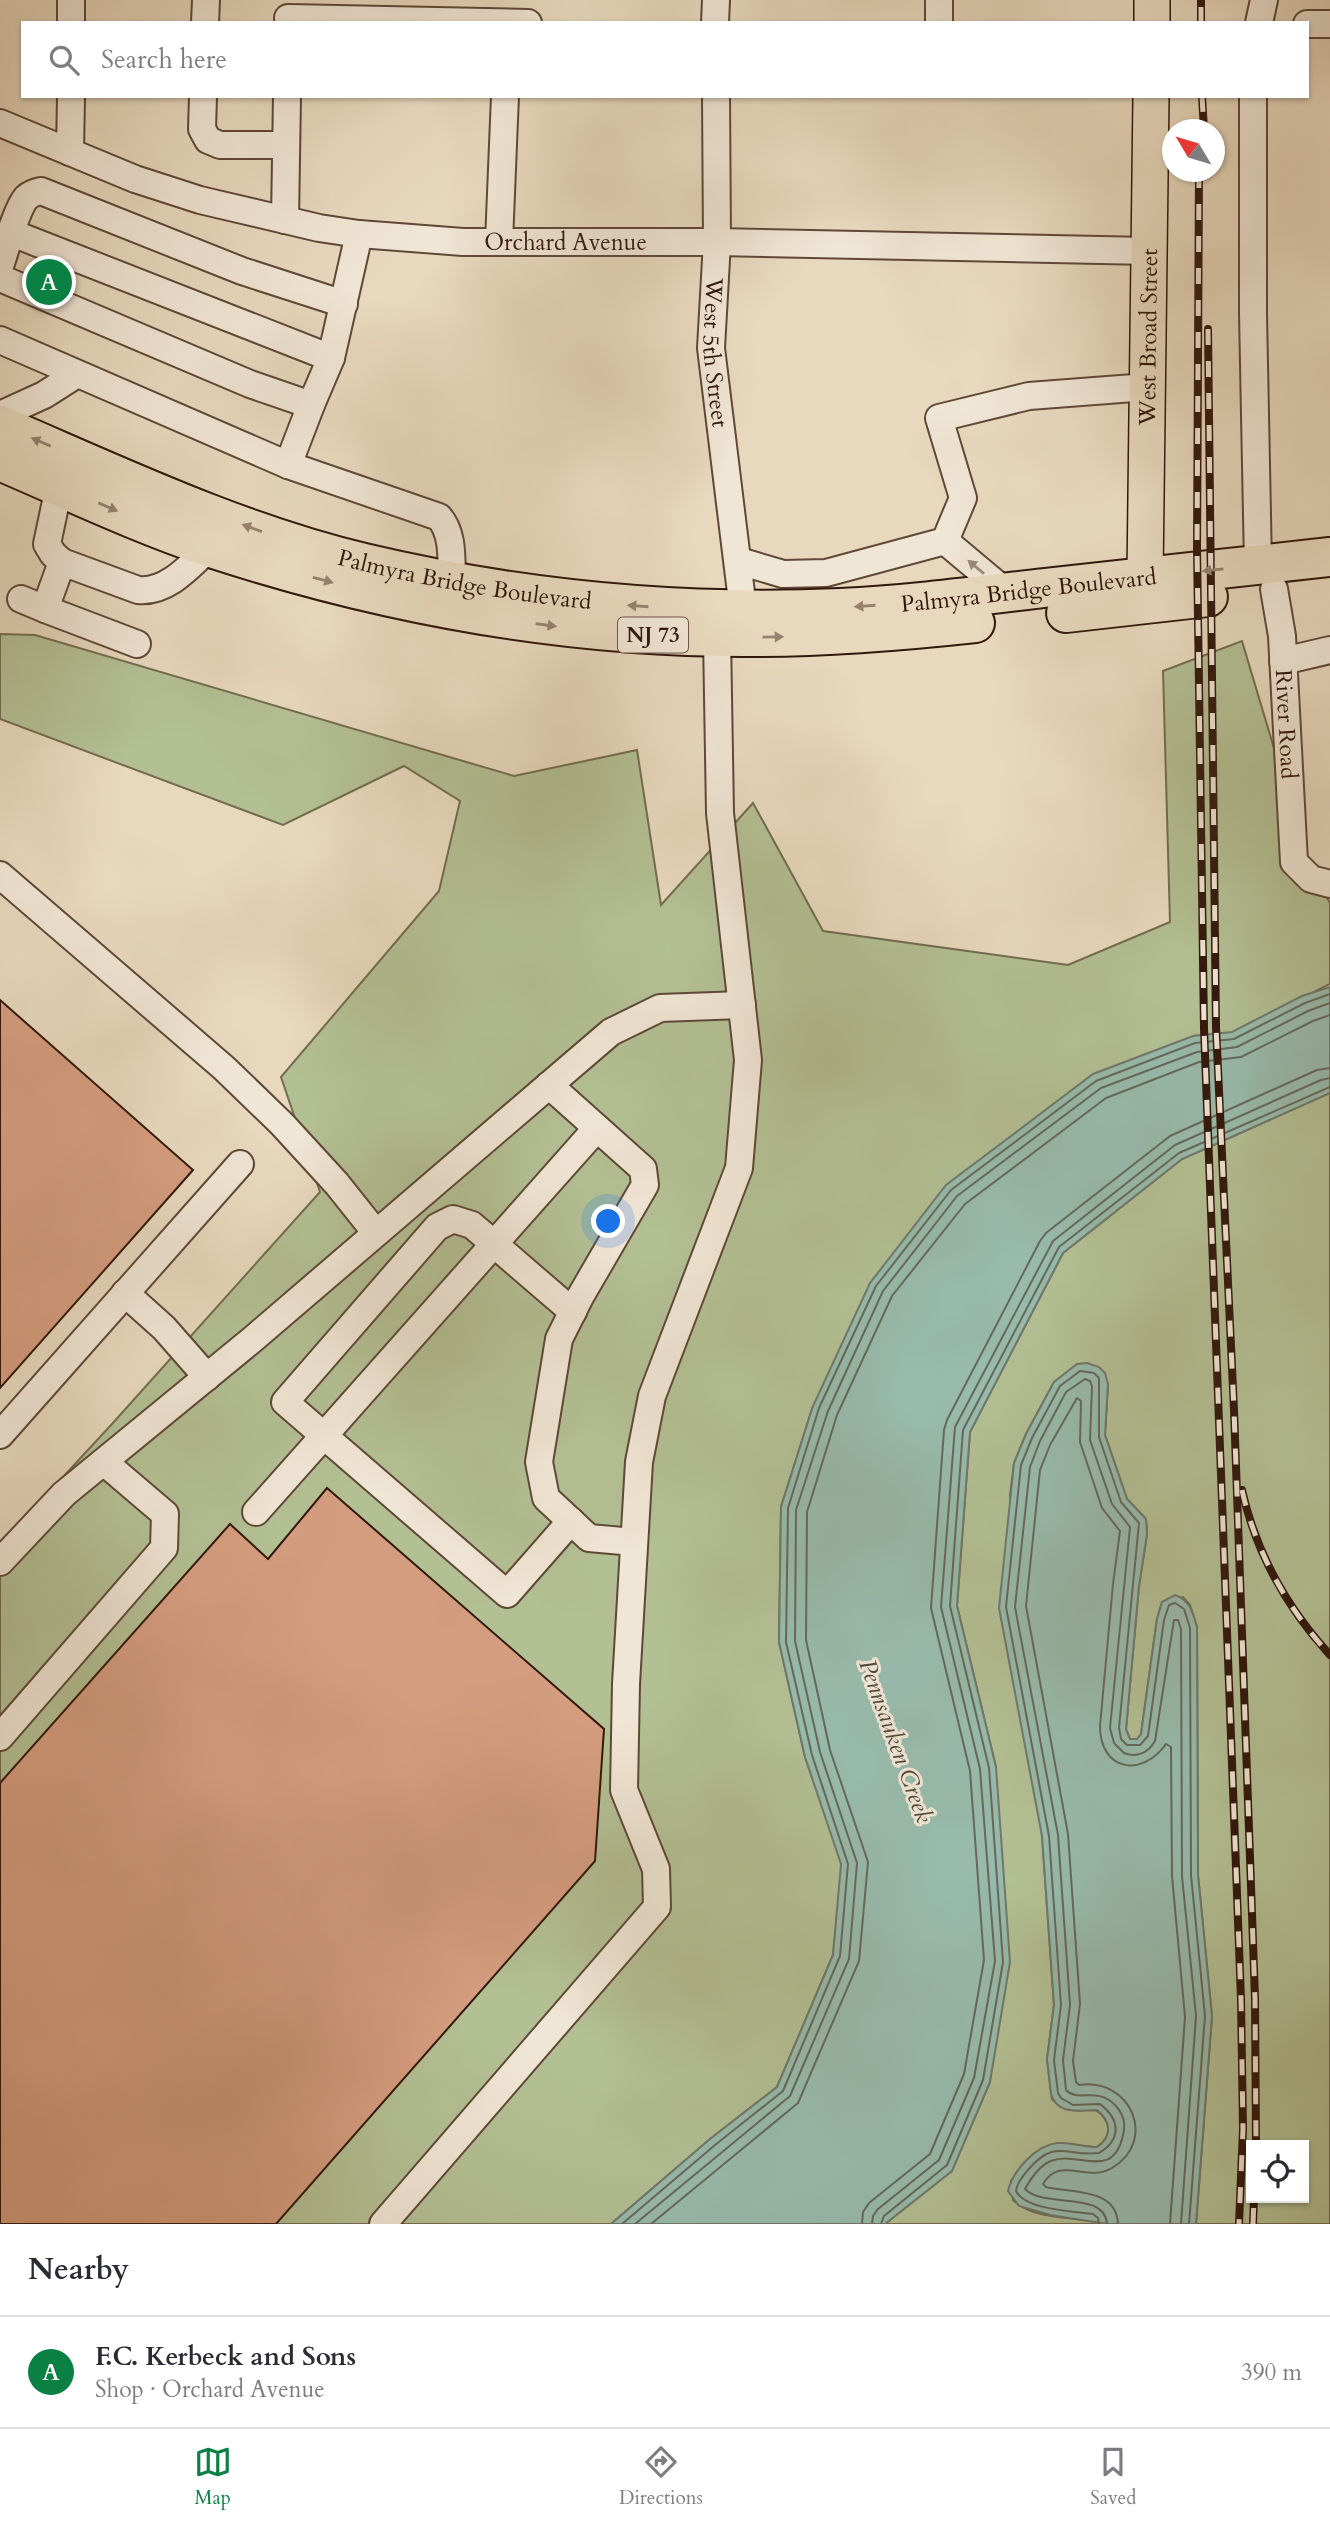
<!DOCTYPE html>
<meta charset="utf-8">
<style>
body{margin:0;font-family:Cardo,serif;background:#f2f2f3;color:#2b2b33}
.controls{position:absolute;right:21px;bottom:21px;display:grid;overflow:hidden;border-radius:0px;box-shadow:0 2px 5px #0004}
.controls button{width:63px;height:63px;display:grid;place-items:center;padding:0;border:0;border-bottom:2px solid #e1e1e2;background:#fff;color:#2b2b33;font:35px sans-serif}
.compass{position:absolute;left:1162px;top:119px;width:63px;height:63px;border-radius:50%;background:#fff;box-shadow:0 2px 5px #0004;rotate:308deg}
.you{position:absolute;left:609px;top:1222px;width:24px;height:24px;margin:-18px;border:5px solid #fff;border-radius:50%;background:#1a73e8;box-shadow:0 0 0 10px #1a73e833}
.badge{display:grid;place-items:center;width:46px;height:46px;border-radius:50%;background:#0b8043;color:#fff;font-size:23px;font-weight:700}
.pin{position:absolute;translate:-50% -50%;border:4px solid #fff;box-shadow:0 2px 7px #0006}
.list{margin:0;padding:0;list-style:none}
h2{display:flex;justify-content:space-between;align-items:center;height:91px;margin:0;padding:0 28px;font-size:30px}
h2 small{font-size:23px;font-weight:400;color:#7c7c81}
.list li{display:grid;grid-template-columns:46px 1fr auto;gap:21px;align-items:center;box-sizing:border-box;height:112px;padding:0 28px;border-top:2px solid #e1e1e2}
.list b{display:block;font-size:26px;white-space:nowrap}
.list p{margin:0;font-size:23px;white-space:nowrap;color:#7c7c81}
.list em{font-size:23px;font-style:normal;color:#7c7c81}
.icon{flex:none;width:38px;height:38px;fill:none;stroke:currentColor;stroke-width:2;stroke-linecap:round;stroke-linejoin:round}
.map{position:relative;flex:none;width:1330px;height:2224px;overflow:hidden}
.search{position:absolute;background:#fff;box-shadow:0 2px 5px #0004;left:21px;right:21px;top:21px;height:77px;display:flex;align-items:center;gap:18px;box-sizing:border-box;padding:0 24px;border-radius:0px;color:#7c7c81;font-size:26px}
.sheet{height:203px;background:#fff}
nav{display:flex;justify-content:space-around;align-items:center;box-sizing:border-box;height:98px;border-top:2px solid #e1e1e2;background:#fff;font-size:19px;color:#7c7c81}
nav a{display:grid;justify-items:center;gap:4px}
nav .on{color:#0b8043}
.map>svg:first-child{display:block}
.green{fill:#b3c094;stroke:#726c50;stroke-width:2;fill-rule:evenodd}
.water{fill:#98bbad;stroke:#6f796d;stroke-width:2}
.lines{fill:none;stroke-linecap:round;stroke-linejoin:round}
.shore{stroke:#64695c;stroke-width:2}
.building{fill:#d59d7f;stroke:#31170c;stroke-width:2}
.minor-casing{stroke:#5f4838;stroke-width:30}
.major-casing{stroke:#31170c;stroke-width:38}
.highway-casing{stroke:#31170c;stroke-width:42}
.minor{stroke:#f0e6d5;stroke-width:26}
.major{stroke:#e8d9be;stroke-width:35}
.highway{stroke:#e8d9be;stroke-width:38}
.rail-casing{stroke:#31170c;stroke-width:8}
.rail{stroke:#f0e6d5;stroke-width:5;stroke-dasharray:16;stroke-linecap:butt}
.oneway{fill:#96826e}
.oneway2{fill:#9a897b}
.labels{text-anchor:middle;stroke-width:6;stroke-linejoin:round;paint-order:stroke}
.shield{fill:#f0e6d5;stroke:#6a5548;stroke-width:2}
.shield-label{font-size:21px;font-weight:bold;fill:#31170c}
.street-label{font-size:23px;fill:#31170c;stroke:#f0e6d5}
.water-label{font-size:24px;font-style:italic;fill:#50483c;stroke:#f0e6d5}
</style>
<div class="map">
<svg width="1330" height="2224" viewBox="0 0 1330 2224">
<rect width="100%" height="100%" fill="#e8d9be"/>
<filter id="stains"><feTurbulence type="fractalNoise" baseFrequency=".00286" numOctaves="4"/><feColorMatrix values="0 0 0 0 .2 0 0 0 0 .09 0 0 0 0 .02 0 0 0 .5 -.17"/></filter>
<radialGradient id="worn" r=".72"><stop offset=".6" stop-color="#630" stop-opacity="0"/><stop offset="1" stop-color="#630" stop-opacity=".3"/></radialGradient>
<g class="green">
<polygon points="0,634 35,635 514,776 637,750 661,905 753,803 823,931 1068,965 1170,922 1163,671 1242,641 1310,869 1330,903 1330,984 1232,1033 1193,1036 813,1406 781,1507 779,1642 805,1757 842,1864 833,1955 777,2087 710,2139 611,2224 0,2224 0,1545 112,1424 320,1192 281,1077 439,891 460,801 404,766 283,825 0,719"/>
<path d="M 1330,1093 L 1330,2224 L 1196,2224 L 1212,2016 L 1198,1875 L 1197,1627 L 1190,1605 L 1183,1597 L 1162,1602 L 1157,1619 L 1141,1734 L 1137,1739 L 1130,1739 L 1126,1729 L 1139,1586 L 1147,1534 L 1146,1519 L 1127,1499 L 1105,1435 L 1108,1384 L 1054,1382 L 1026,1434 L 1014,1463 L 1010,1495 L 1042,1836 L 1054,2005 L 1047,2060 L 1052,2099 C 1067,2114 1078,2110 1096,2110 C 1111,2121 1113,2136 1097,2147 C 1087,2147 1078,2145 1069,2144 C 1040,2141 1027,2160 1011,2181 L 1013,2200 C 1036,2222 1078,2215 1107,2224 L 885,2224 L 952,2170 L 990,2082 L 996,1767 L 957,1606 L 970,1432 L 1063,1253 L 1182,1159 ZM 1251,2145 L 1304,2145 L 1304,2198 L 1251,2198 Z"/>
</g>
<g class="water">
<polygon points="1330,987 1330,1093 1182,1159 1063,1253 970,1432 957,1606 996,1767 1010,1962 990,2082 952,2171 885,2224 611,2224 710,2139 777,2087 833,1955 841,1864 805,1757 779,1642 781,1507 813,1406 870,1283 946,1185 1093,1074 1193,1036 1232,1032 1302,996"/>
<path d="M 1087,1363 L 1099,1367 L 1105,1373 L 1108,1384 L 1105,1435 L 1127,1499 L 1146,1519 L 1147,1534 L 1139,1586 L 1126,1729 L 1130,1739 L 1137,1739 L 1141,1734 L 1157,1619 L 1162,1602 L 1175,1595 C 1190,1600 1193,1613 1197,1627 L 1198,1875 L 1212,2016 L 1196,2224 L 1107,2224 L 1050,2215 L 1019,2206 L 1008,2191 C 1013,2171 1035,2145 1058,2143 C 1071,2142 1084,2147 1097,2147 C 1113,2136 1111,2121 1097,2110 C 1079,2110 1058,2116 1051,2094 L 1047,2059 L 1054,2005 L 1042,1836 L 999,1608 L 1014,1463 L 1026,1434 L 1054,1382 L 1077,1364 Z"/>
</g>
<g class="lines">
<g class="shore">
<polyline points="622,2224 715,2145 783,2091 840,1956 848,1864 812,1755 786,1642 788,1508 819,1408 876,1286 951,1190 1096,1081 1195,1043 1234,1039 1305,1003 1330,994"/>
<polyline points="635,2224 790,2096 849,1959 857,1863 820,1752 795,1641 796,1510 828,1411 883,1291 957,1196 1101,1088 1197,1052 1237,1047 1308,1011 1330,1003"/>
<polyline points="651,2224 798,2103 859,1961 868,1862 830,1750 806,1640 807,1512 837,1415 892,1296 965,1204 1106,1098 1199,1062 1241,1057 1313,1021 1330,1015"/>
<polyline points="862,2224 863,2212 869,2203 930,2154 964,2074 984,1960 970,1771 931,1608 944,1430 947,1420 1040,1241 1046,1233 1170,1136 1317,1070 1330,1068"/>
<polyline points="872,2224 873,2216 878,2209 939,2160 974,2078 995,1961 980,1769 941,1607 955,1427 1053,1241 1175,1145 1321,1080 1330,1078"/>
<polyline points="881,2224 884,2216 947,2165 983,2080 1003,1962 989,1768 950,1606 963,1430 1059,1247 1179,1153 1330,1087"/>
<path d="M 1099,2224 L 1098,2218 L 1093,2214 C 1073,2211 1025,2210 1016,2191 C 1017,2182 1022,2178 1027,2171 C 1056,2137 1065,2157 1099,2153 C 1122,2139 1120,2119 1100,2104 L 1073,2105 L 1061,2098 L 1058,2093 L 1054,2060 L 1061,2005 L 1049,1836 L 1006,1607 L 1021,1465 L 1032,1438 L 1060,1386 L 1080,1371 L 1094,1373 L 1099,1378 L 1099,1437 L 1121,1502 L 1139,1523 L 1119,1728 L 1121,1739 L 1127,1745 L 1140,1745 L 1148,1736 L 1164,1620 L 1169,1605 L 1175,1603 L 1184,1609 L 1190,1628 L 1191,1875 L 1205,2016 L 1189,2224"/>
<path d="M 1107,2224 C 1105,2190 1044,2209 1025,2189 C 1030,2180 1040,2165 1051,2161 C 1077,2150 1113,2182 1123,2135 C 1126,2124 1124,2114 1115,2105 C 1096,2086 1079,2103 1066,2090 L 1063,2060 L 1070,2005 L 1058,1835 L 1015,1607 L 1030,1467 L 1040,1441 L 1066,1392 L 1085,1379 L 1090,1381 L 1092,1386 L 1090,1440 L 1112,1504 L 1130,1527 L 1110,1728 L 1114,1743 L 1124,1753 C 1137,1758 1148,1753 1155,1741 L 1174,1620 L 1178,1620 L 1181,1629 L 1182,1876 L 1196,2016 L 1181,2224"/>
<path d="M 1118,2224 C 1117,2188 1072,2193 1046,2187 L 1043,2184 C 1060,2155 1087,2183 1112,2168 C 1158,2141 1131,2077 1079,2085 L 1076,2082 L 1073,2061 L 1080,2004 L 1068,1834 L 1026,1606 L 1040,1470 L 1050,1445 L 1077,1398 L 1081,1401 L 1080,1442 L 1102,1508 L 1120,1531 L 1113,1584 L 1100,1726 C 1100,1771 1142,1778 1166,1744 L 1171,1747 L 1172,1876 L 1185,2017 L 1170,2224"/>
</g>
</g>
<g class="building">
<polygon points="0,1000 193,1170 0,1388"/>
<polygon points="327,1488 604,1729 595,1861 276,2224 0,2224 0,1783 230,1524 268,1559"/>
</g>
<g class="lines">
<g class="minor-casing">
<g id="minor">
<polyline points="288,18 528,23"/>
<polyline points="71,23 71,0"/>
<polyline points="205,23 206,0"/>
<polyline points="715,23 716,0"/>
<polyline points="939,23 939,0"/>
<polyline points="1259,23 1264,0"/>
<polyline points="1307,24 1330,24"/>
<polyline points="203,96 202,129 208,140 220,145 286,145"/>
<path id="s1" d="M 716,96 L 717,242 L 711,348 L 743,609"/>
<polyline points="1253,96 1253,314 1258,565"/>
<path id="s2" d="M 0,123 L 135,179 L 200,200 L 319,228 L 359,234 L 463,242 L 717,242 L 1149,251"/>
<polyline points="70,152 71,96"/>
<polyline points="285,220 287,96"/>
<polyline points="12,233 331,358"/>
<polyline points="499,242 505,96"/>
<path d="M 0,266 C 6,249 16,210 26,198 C 30,194 36,192 41,191 L 242,271 L 344,304"/>
<polyline points="0,278 250,384 311,405 331,358 359,234"/>
<path d="M 0,340 L 288,465 L 439,517 C 454,534 451,560 452,581"/>
<polyline points="0,415 44,395 77,374"/>
<polyline points="288,465 311,405"/>
<path d="M 59,487 L 47,544 L 53,554 L 62,562 L 138,590 C 167,593 190,566 210,547"/>
<polyline points="945,541 1007,593"/>
<polyline points="739,561 783,574 826,573 945,541 963,498 939,418 1029,396 1147,387"/>
<polyline points="62,562 45,609 137,644"/>
<path id="s3" d="M 1274,589 L 1282,636 L 1294,862 L 1311,879 L 1330,884"/>
<polyline points="21,599 45,609"/>
<polyline points="1283,661 1330,650"/>
<polyline points="0,875 224,1068 282,1124 337,1184 376,1233"/>
<polyline points="549,1085 643,1169 645,1185 580,1297 559,1339 539,1462 546,1498 589,1538 634,1542"/>
<polyline points="125,1293 164,1328 207,1377"/>
<polyline points="0,1435 240,1164"/>
<polyline points="256,1512 597,1128"/>
<polyline points="571,1521 507,1594 285,1402 437,1227 453,1219 472,1225 573,1312"/>
<polyline points="0,1562 64,1494 253,1339 611,1032 660,1008 742,1005"/>
<polyline points="0,1737 164,1548 165,1514 104,1462"/>
<polyline points="383,2224 657,1907 656,1869 624,1790 626,1684 639,1462 652,1396 739,1168 748,1060 720,813 717,637"/>
</g>
</g>
<g class="major-casing">
<g id="major">
<polyline points="1152,23 1152,0"/>
<path id="s4" d="M 1145,577 L 1151,96"/>
</g>
</g>
<g class="highway-casing">
<g id="highway">
<path id="s5" d="M 0,425 C 119,476 238,533 364,563 C 520,600 680,615 840,608 C 908,605 976,596 1044,588 C 1139,578 1235,567 1330,557"/>
<path d="M 0,461 C 70,491 139,524 211,548 C 386,605 569,638 753,637 C 827,637 901,631 975,623"/>
<polyline points="1066,613 1208,597"/>
</g>
</g>
<use href="#minor" class="minor"/>
<use href="#major" class="major"/>
<use href="#highway" class="highway"/>
<g class="rail-casing">
<g id="rail">
<polyline points="1201,23 1201,0"/>
<polyline points="1202,96 1204,130"/>
<polyline points="1199,172 1197,549 1204,1028 1241,1999 1243,2129 1239,2224"/>
<polyline points="1208,329 1216,1027 1234,1410 1255,1998 1256,2145"/>
<path d="M 1242,1490 C 1256,1553 1287,1608 1330,1655"/>
<polyline points="1253,2224 1254,2198"/>
</g>
</g>
<use href="#rail" class="rail"/>
</g>
<defs><path id="oneway-solid" d="M-6-.8H1V-3.2L6.5 0L1 3.2V.8H-6Z" transform="scale(1.75)"/></defs>
<g class="oneway">
<use href="#oneway-solid" transform="translate(41 442) rotate(-157)"/>
<use href="#oneway-solid" transform="translate(108 507) rotate(23)"/>
<use href="#oneway-solid" transform="translate(252 528) rotate(-160)"/>
<use href="#oneway-solid" transform="translate(1213 570) rotate(174)"/>
<use href="#oneway-solid" transform="translate(323 580) rotate(15)"/>
<use href="#oneway-solid" transform="translate(638 606) rotate(-176)"/>
<use href="#oneway-solid" transform="translate(865 606) rotate(176)"/>
<use href="#oneway-solid" transform="translate(546 625) rotate(8)"/>
<use href="#oneway-solid" transform="translate(773 637) rotate(-1)"/>
</g>
<use class="oneway2" href="#oneway-solid" transform="translate(976 567) rotate(-140)"/>
<g class="labels">
<rect class="shield" x="618" y="617.5" width="70" height="35" rx="5"/>
<g class="shield-label">
<text x="653" y="642">NJ 73</text>
</g>
<g class="street-label">
<text dy="8" stroke="none"><textPath href="#s2" startOffset="584">Orchard Avenue</textPath></text>
<text dy="8" stroke="none"><textPath href="#s4" startOffset="240">West Broad Street</textPath></text>
<text dy="8" stroke="none"><textPath href="#s1" startOffset="257">West 5th Street</textPath></text>
<text dy="8" stroke="none"><textPath href="#s5" startOffset="492">Palmyra Bridge Boulevard</textPath></text>
<text dy="8" stroke="none"><textPath href="#s5" startOffset="1059">Palmyra Bridge Boulevard</textPath></text>
<text dy="8" stroke="none"><textPath href="#s3" startOffset="136">River Road</textPath></text>
</g>
<g class="water-label">
<text transform="translate(896 1741) rotate(70)" y="8">Pennsauken Creek</text>
</g>
</g>
<rect width="100%" height="100%" filter="url(#stains)"/>
<rect width="100%" height="100%" fill="url(#worn)"/>
</svg>
<div class="controls">
<button><svg class="icon" aria-label="locate" viewBox="0 0 24 24"><circle cx="12" cy="12" r="6"/><path d="M12 2v4M12 18v4M2 12h4M18 12h4"/></svg></button>
</div>
<svg class="compass" viewBox="-18 -18 36 36"><path d="M0-13l5 13h-10z" fill="#e53935"/><path d="M0 13l5-13h-10z" fill="#7c7c81"/></svg>
<div class="you"></div>
<div class="pin badge" style="left:49px;top:282px">A</div>
<div class="search"><svg class="icon" aria-label="search" viewBox="0 0 24 24"><circle cx="10" cy="10" r="6"/><path d="M15 15l6 6"/></svg>Search here</div>
</div>
<section class="sheet">
<h2>Nearby<small></small></h2>
<ul class="list">
<li><span class="badge">A</span><div><b>F.C. Kerbeck and Sons</b><p>Shop · Orchard Avenue</p></div><em>390 m</em></li>
</ul>
</section>
<nav>
<a class="on"><svg class="icon" aria-label="map" viewBox="0 0 24 24"><path d="M3 6l6-2 6 2 6-2v14l-6 2-6-2-6 2zM9 4v14M15 6v14"/></svg>Map</a>
<a><svg class="icon" aria-label="directions" viewBox="0 0 24 24"><path d="M12 3l9 9-9 9-9-9zM9 14v-3h6M13 9l2 2-2 2"/></svg>Directions</a>
<a><svg class="icon" aria-label="saved" viewBox="0 0 24 24"><path d="M7 4h10v16l-5-4-5 4z"/></svg>Saved</a>
</nav>
